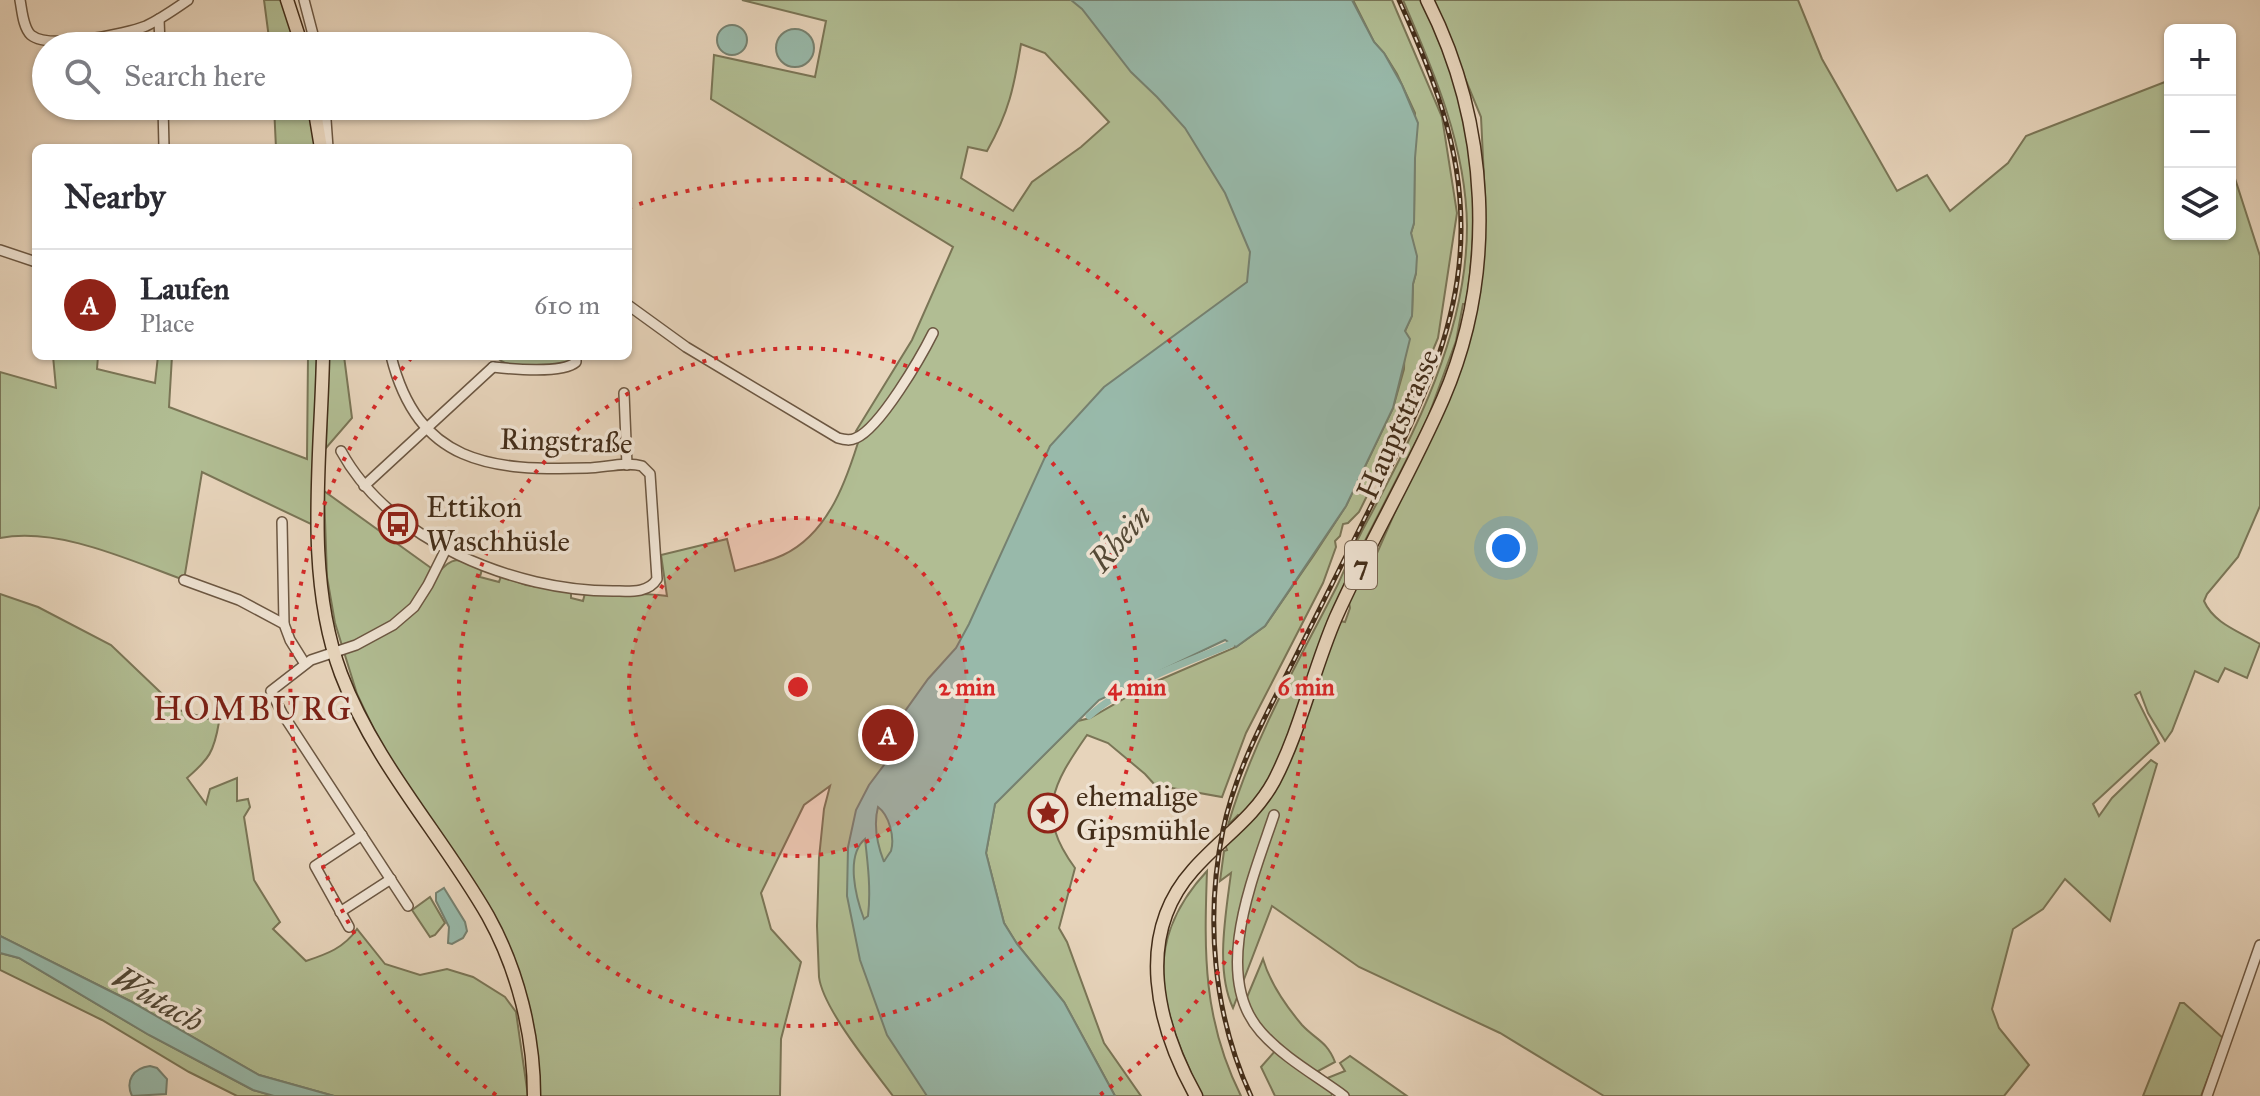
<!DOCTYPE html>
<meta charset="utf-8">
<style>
body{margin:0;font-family:"IM FELL Great Primer",serif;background:#f2f2f3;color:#2b2b33}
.controls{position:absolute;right:24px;top:24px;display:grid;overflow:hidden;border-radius:12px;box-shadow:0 2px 6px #0004}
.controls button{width:72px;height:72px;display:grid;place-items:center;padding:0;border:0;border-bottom:2px solid #e1e1e2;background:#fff;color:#2b2b33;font:40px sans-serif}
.you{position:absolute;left:1506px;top:548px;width:28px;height:28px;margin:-20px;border:6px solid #fff;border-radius:50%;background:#1a73e8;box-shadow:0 0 0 12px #1a73e833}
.badge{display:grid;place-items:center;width:52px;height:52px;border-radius:50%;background:#8f2418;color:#fff;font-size:26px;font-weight:700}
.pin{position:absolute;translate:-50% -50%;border:4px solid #fff;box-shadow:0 2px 8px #0006}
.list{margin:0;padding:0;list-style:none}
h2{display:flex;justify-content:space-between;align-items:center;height:104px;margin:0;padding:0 32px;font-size:34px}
h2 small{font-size:26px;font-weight:400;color:#7c7c81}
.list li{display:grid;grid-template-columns:52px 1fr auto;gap:24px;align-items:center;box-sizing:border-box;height:112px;padding:0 32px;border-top:2px solid #e1e1e2}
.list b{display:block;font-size:30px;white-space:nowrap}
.list p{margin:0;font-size:26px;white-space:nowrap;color:#7c7c81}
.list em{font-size:26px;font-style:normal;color:#7c7c81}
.icon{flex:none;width:44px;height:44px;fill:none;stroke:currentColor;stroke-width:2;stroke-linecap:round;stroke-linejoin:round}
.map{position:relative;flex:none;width:2260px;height:1096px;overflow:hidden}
.search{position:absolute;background:#fff;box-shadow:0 2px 6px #0004;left:32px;top:32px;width:600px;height:88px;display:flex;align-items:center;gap:20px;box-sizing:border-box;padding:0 28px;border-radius:44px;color:#7c7c81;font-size:30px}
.panel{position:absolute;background:#fff;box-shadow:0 2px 6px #0004;left:32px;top:144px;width:600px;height:216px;border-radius:12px}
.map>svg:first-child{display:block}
.green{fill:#b1bd93;stroke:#7a7556;stroke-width:2;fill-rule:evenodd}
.water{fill:#98b9aa;stroke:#768170;stroke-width:2;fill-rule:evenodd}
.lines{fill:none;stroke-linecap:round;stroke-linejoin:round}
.canal{stroke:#98b9aa;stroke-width:7}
.minor-casing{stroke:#6c5742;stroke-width:12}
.major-casing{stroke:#432d19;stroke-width:15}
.minor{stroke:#efe3d3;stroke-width:9}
.major{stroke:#e7d4bb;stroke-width:12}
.rail-casing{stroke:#432d19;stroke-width:5}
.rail{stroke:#efe3d3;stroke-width:2;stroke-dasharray:6;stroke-linecap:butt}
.ring{fill:none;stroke:#d62828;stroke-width:4;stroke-dasharray:4 8}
.labels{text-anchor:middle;stroke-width:7;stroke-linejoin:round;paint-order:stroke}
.shield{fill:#efe3d3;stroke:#776451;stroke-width:2}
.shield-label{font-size:28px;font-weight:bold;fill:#432d19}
.street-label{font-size:30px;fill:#432d19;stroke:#efe3d3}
.poi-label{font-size:30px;fill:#432d19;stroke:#efe3d3;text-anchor:start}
.water-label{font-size:32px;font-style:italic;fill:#544936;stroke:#efe3d3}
.quarter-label{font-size:34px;letter-spacing:2px;fill:#7a1f14;stroke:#efe3d3}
.centre{fill:#d62828;stroke:#efe3d3;stroke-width:4}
.ring-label{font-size:24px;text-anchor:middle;font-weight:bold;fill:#d62828;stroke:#efe3d3;stroke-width:7;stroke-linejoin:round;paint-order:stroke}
</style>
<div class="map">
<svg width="2260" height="1096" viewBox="0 0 2260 1096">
<rect width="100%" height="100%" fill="#e7d4bb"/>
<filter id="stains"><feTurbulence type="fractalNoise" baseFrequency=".0025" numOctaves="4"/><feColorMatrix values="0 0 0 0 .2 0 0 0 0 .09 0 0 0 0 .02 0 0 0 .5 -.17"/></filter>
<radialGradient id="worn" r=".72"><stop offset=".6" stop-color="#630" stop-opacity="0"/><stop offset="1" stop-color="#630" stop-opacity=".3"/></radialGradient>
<g class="green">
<polygon points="264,0 282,0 296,46 270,46"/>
<path d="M 742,0 L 1202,0 L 1312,244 L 964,706 L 1004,1096 L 893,1096 C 873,1069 823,1009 819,977 L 817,926 L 819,858 L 824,809 L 830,786 L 804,805 L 761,893 L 771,929 L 801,962 L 781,1039 L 780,1096 L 539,1096 L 510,959 L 387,757 L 357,694 L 335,623 L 327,577 L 324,491 L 438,573 C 455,553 461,560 482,569 L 480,577 L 499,582 L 501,576 L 526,585 L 571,592 L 571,598 L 583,601 L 585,593 C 613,595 640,592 667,596 L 661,555 L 727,539 L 735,571 C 751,566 768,562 783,555 C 830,533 848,476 861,433 L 856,431 L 912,340 L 953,247 L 711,99 L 714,55 L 815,77 L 826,21 ZM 1021,44 L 1045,53 L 1109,122 L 1081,147 L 1032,182 L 1013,211 L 961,178 L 968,147 L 987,151 C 1009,112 1014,87 1021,44 Z"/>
<path d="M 1353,0 L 1392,0 L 1442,117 L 1457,213 L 1438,338 L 1401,427 L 1359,512 L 1348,523 L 1343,524 L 1340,536 L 1335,541 L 1336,547 L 1323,583 L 1246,733 L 1222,797 L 1155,785 L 1145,774 L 1108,743 L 1087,735 C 1053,784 1035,814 1075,868 L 1059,928 L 1067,942 L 1104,1043 L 1141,1096 L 1115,1096 L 1064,1002 L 1017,944 L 1004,923 L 986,853 L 995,803 L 1078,721 L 1090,718 L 1148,685 L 1236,647 L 1265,626 L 1314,555 L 1346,506 L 1393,408 L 1404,369 L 1405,331 L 1412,315 L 1413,284 L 1416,273 L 1411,233 L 1414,223 L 1415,113 L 1397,74 L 1384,53 L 1374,42 Z"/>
<path d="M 1403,0 L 1421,0 L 1423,3 C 1431,17 1436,33 1442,48 C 1475,134 1480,214 1466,304 L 1463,304 L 1456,341 L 1427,420 L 1352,566 L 1324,634 L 1276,768 L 1264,789 L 1241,817 L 1238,815 L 1228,825 C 1253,740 1296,666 1336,588 C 1345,570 1352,550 1361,533 C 1412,437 1467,337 1467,226 C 1466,146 1434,72 1403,0 Z"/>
<path d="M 1433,0 L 1798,0 L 1822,59 L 1897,191 L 1927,175 L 1950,211 L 2008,163 L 2026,136 L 2170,80 L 2170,234 L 2230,234 L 2230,163 L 2260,256 L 2260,506 L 2238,557 L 2207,594 L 2204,601 C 2214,624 2241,632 2260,644 L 2247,678 L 2225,668 L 2218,682 L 2195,671 L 2172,731 L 2165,741 L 2148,713 L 2140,692 L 2135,695 L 2159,743 L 2093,804 L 2099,816 L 2112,798 L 2151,760 L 2157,764 L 2110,921 L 2065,879 L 2043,909 L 2013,929 L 1992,1009 L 1999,1028 L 2029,1065 L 2004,1096 L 1604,1096 L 1500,1033 L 1359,967 L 1272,906 L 1233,1008 C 1215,970 1226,913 1231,873 L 1220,881 L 1224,851 L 1227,850 L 1225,844 L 1262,808 L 1340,621 L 1345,622 L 1350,608 L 1348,597 L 1374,560 L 1452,382 L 1485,199 L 1481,117 Z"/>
<polygon points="274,106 310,106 317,148 276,148"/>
<path d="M 53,356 L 98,356 L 97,369 L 155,383 L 158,356 L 172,356 L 169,407 L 307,459 L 308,356 L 319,356 L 313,525 L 202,472 L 184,580 C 129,560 59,527 0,538 L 0,372 L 56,388 Z"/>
<polygon points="328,356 344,356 352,418 326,448"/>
<path d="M 496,356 L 574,356 L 568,365 C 550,365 506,372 496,356 Z"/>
<path d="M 0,594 L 38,607 L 111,645 L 179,710 L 219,722 C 214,752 209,759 187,778 L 206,804 L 210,789 L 237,778 L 237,801 L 248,799 L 250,807 L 244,817 L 254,880 L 280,922 L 273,929 L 306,961 C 327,954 344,948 357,929 L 385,964 L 420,975 L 447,969 L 473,977 L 505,997 L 516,1012 L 528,1096 L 334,1096 L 259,1075 L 130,1001 L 0,936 Z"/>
<path d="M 1207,871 C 1204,954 1203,1020 1241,1096 L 1202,1096 C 1163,1015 1137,946 1207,871 Z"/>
<polygon points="430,897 445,923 435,935 430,937 412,910"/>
<polygon points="0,953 19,958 149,1035 253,1090 274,1096 237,1096 189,1072 102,1020 0,970"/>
<path d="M 1263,959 C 1270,983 1286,1006 1302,1025 C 1316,1040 1327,1041 1335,1062 L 1318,1071 L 1325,1079 L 1345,1071 L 1340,1063 L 1350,1056 L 1407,1096 L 1346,1096 L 1277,1045 L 1262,1029 L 1245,1002 Z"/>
<polygon points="2180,1003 2184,1003 2223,1038 2201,1096 2143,1096"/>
<polygon points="1275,1051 1334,1091 1331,1096 1275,1096 1261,1067"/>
</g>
<g class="water">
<path d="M 1071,0 L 1352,0 L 1374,42 L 1384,53 L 1402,85 L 1418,123 L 1415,158 L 1414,223 L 1411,233 L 1417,256 L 1416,273 L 1413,284 L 1412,316 L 1405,331 L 1410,339 L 1393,408 L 1346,506 L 1265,626 L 1236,647 L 1225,640 L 1099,700 L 995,804 L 986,853 L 1004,923 L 1017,944 L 1064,1002 L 1115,1096 L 927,1096 L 887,1035 L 860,960 L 847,896 L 848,847 L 856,810 L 869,785 L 899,745 L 903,714 L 928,679 L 956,648 L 969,624 L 1050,446 L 1104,387 L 1247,282 L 1250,252 L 1225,193 L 1185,128 L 1157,97 L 1131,72 L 1082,9 ZM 878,807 C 889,815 895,837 891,851 C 891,851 884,861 884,862 C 877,844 873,826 878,807 ZM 865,839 C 868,865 871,891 868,916 L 864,919 C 856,898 845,856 865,839 Z"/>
<circle cx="732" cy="40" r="15"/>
<circle cx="795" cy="48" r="19"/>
<polygon points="444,888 465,922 467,931 463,938 452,944 448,943 449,927 436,901 436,893"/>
<polygon points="0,936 130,1001 259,1075 334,1096 274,1096 253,1090 149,1035 19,958 0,953"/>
<path d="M 150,1066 L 157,1068 L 167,1079 L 166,1094 L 132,1096 C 125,1081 133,1068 150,1066 Z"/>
</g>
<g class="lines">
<path class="canal" d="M 1089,716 C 1127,682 1184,664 1231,644"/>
<g class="minor-casing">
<g id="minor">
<path d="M 20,0 C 22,10 23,28 31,35 C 49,50 126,34 146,26 C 161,19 175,9 188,0"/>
<polyline points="304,0 316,46"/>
<polyline points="159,19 160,46"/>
<polyline points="163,106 164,148"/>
<polyline points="325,106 328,148"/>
<polyline points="0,250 36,262"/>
<path d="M 628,305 L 686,347 L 838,438 C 845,440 850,441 856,438 C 880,428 921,357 933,333"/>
<path d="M 493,367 C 511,369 563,374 576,362 L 576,356"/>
<polyline points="624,393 627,465"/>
<path d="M 341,451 C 390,541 514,591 613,591 C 628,591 648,594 657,579 L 650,474 L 642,466 C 626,461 604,468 587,468 C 490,471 418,464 391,356"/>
<polyline points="364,486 493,367"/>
<polyline points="282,522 284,624"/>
<polyline points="184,580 239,600 284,624 290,640 305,664"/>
<path d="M 1274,815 C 1253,878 1211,976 1261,1032 C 1284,1058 1317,1076 1344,1096"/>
<polyline points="408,906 282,713 271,691 311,660 356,645 393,625 414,607 428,585 446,549"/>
<polyline points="340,912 391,879"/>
<polyline points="349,927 315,866 362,835"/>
<polyline points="2207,1096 2260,945"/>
</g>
</g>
<g class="major-casing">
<g id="major">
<polyline points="287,0 302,46"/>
<polyline points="314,106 321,148"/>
<path d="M 323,356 C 321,459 304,575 341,674 C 375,764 441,834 488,916 C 518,970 534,1035 534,1096"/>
<path d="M 1196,1096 C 1157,1026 1134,936 1193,870 C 1220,839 1254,818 1274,781 C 1301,729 1313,670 1336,617 C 1369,543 1411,473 1443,399 C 1498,272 1489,122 1427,0"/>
</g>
</g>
<use href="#minor" class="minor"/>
<use href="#major" class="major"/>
<g class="rail-casing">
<path id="rail" d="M 1251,1096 C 1213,1014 1205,918 1223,830 C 1235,771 1266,715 1293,662 C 1324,601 1354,539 1385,478 C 1425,398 1462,317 1461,226 C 1461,145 1432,73 1399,0"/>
</g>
<use href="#rail" class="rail"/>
</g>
<circle cx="798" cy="687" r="169" fill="#d62828" fill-opacity=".12"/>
<g class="ring">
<circle cx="798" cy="687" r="169"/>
<circle cx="798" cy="687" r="339"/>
<path d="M496 1095A508 508 0 0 1 412 357M628 208A508 508 0 0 1 1100 1095"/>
</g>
<defs>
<g id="bus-ring" transform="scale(2)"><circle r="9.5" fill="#efe3d3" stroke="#8f2418" stroke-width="1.5"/><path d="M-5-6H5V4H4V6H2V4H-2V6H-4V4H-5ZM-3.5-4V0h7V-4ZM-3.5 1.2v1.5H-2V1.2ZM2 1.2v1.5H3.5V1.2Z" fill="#8f2418"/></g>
<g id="sight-ring" transform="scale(2)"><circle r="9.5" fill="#efe3d3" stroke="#8f2418" stroke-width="1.5"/><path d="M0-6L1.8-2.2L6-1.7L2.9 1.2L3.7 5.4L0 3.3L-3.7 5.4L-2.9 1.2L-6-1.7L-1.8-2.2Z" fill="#8f2418"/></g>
</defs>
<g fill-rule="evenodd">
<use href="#bus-ring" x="398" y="524"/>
<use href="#sight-ring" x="1048" y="813"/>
</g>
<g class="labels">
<rect class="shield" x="1345" y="541" width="32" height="48" rx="6"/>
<g class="shield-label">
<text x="1361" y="575">7</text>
</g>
<g class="street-label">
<text transform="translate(1398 424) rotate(-66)" y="10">Hauptstrasse</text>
<text transform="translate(566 441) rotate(2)" y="10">Ringstraße</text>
</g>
<g class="poi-label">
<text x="426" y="517">Ettikon<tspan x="426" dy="34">Waschhüsle</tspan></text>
<text x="1076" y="806">ehemalige<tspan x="1076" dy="34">Gipsmühle</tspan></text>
</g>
<g class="water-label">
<text transform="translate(1120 538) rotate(-49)" y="11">Rhein</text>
<text transform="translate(158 999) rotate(30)" y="11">Wutach</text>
</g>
<g class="quarter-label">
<text x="253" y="720">HOMBURG</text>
</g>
</g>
<circle cx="798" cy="687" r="12" class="centre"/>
<g class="ring-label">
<text x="967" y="695">2 min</text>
<text x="1137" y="695">4 min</text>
<text x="1306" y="695">6 min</text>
</g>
<rect width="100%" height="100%" filter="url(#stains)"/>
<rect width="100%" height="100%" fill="url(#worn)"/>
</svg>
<div class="controls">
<button>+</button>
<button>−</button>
<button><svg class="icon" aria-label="layers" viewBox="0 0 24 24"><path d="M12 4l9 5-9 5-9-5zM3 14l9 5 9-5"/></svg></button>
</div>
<div class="you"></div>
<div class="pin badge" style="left:888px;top:735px">A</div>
<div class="search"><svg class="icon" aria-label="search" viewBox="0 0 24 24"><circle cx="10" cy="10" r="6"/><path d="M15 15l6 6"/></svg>Search here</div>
<section class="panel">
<h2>Nearby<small></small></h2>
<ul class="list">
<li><span class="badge">A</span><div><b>Laufen</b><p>Place</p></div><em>610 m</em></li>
</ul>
</section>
</div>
